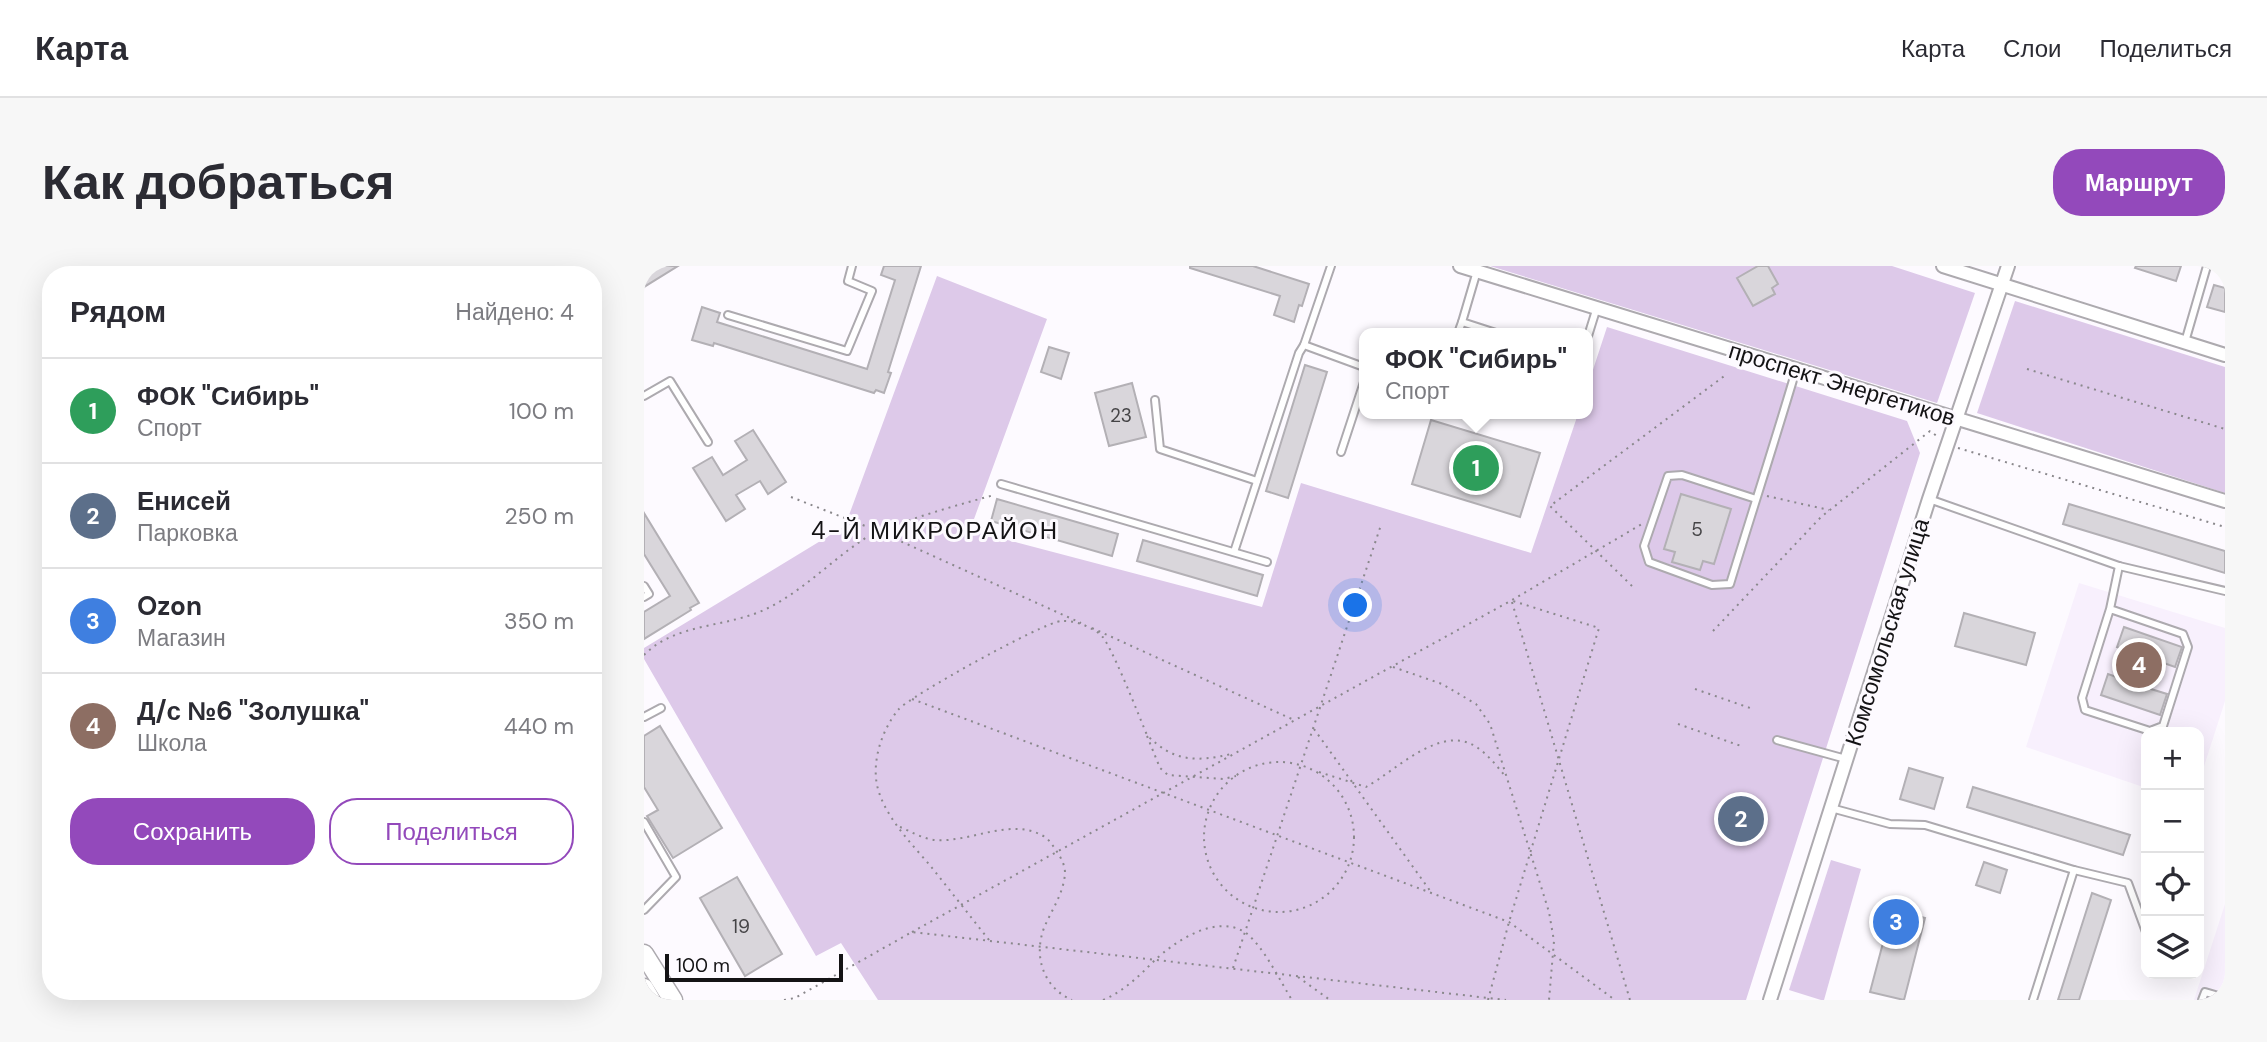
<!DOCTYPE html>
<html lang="ru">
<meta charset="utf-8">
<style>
body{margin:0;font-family:"DM Sans",sans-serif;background:#f7f7f7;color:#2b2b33}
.controls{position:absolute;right:21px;bottom:21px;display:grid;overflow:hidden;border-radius:14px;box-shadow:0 7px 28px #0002}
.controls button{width:63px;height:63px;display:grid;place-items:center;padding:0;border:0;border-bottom:2px solid #e1e1e2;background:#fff;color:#2b2b33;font:35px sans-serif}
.scale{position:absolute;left:21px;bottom:18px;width:178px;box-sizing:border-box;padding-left:7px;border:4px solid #141315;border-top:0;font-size:19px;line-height:24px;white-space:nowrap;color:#141315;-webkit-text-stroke:5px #fdfaff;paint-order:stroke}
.you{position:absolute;left:712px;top:340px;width:24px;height:24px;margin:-18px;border:5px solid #fff;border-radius:50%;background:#1a73e8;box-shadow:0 0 0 10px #1a73e833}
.badge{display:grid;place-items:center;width:46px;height:46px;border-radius:50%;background:#9349bb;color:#fff;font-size:23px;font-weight:700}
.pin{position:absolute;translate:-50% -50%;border:4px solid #fff;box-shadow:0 2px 7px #0006}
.popup{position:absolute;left:715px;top:62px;width:234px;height:91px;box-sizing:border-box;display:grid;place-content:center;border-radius:14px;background:#fff;filter:drop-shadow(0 2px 5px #0005);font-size:23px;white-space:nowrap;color:#7c7c81}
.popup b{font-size:26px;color:#2b2b33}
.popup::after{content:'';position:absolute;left:50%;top:100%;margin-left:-14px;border:14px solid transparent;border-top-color:#fff}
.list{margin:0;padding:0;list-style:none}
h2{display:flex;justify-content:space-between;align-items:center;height:91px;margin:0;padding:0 28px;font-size:30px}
h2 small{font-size:23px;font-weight:400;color:#7c7c81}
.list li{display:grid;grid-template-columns:46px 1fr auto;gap:21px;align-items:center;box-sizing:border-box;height:105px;padding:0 28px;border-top:2px solid #e1e1e2}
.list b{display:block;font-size:26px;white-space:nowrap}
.list p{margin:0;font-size:23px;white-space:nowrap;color:#7c7c81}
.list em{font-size:23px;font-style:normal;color:#7c7c81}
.actions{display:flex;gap:14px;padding:21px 28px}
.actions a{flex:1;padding:16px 0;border:2px solid #9349bb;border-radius:28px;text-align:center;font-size:24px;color:#9349bb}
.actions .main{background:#9349bb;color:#fff}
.icon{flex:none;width:38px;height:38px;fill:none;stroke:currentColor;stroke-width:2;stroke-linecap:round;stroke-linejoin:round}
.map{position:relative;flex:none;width:1581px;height:734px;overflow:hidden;border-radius:28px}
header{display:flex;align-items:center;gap:42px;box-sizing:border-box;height:98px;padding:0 35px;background:#fff;border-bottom:2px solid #e1e1e2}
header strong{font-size:33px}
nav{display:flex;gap:38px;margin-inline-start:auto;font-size:24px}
.intro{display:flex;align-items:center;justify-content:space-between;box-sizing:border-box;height:168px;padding:0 42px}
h1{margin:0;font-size:49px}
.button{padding:18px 32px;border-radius:28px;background:#9349bb;color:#fff;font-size:24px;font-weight:700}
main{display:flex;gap:42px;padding:0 42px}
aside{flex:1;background:#fff;border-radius:28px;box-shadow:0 7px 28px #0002}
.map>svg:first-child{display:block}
.built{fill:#f8f0fd}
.green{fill:#ddc9e9}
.building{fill:#d9d6db;stroke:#b3b0b5;stroke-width:2}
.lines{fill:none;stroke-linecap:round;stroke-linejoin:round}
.lane-casing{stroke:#adaaaf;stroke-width:10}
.street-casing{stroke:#adaaaf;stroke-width:16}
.secondary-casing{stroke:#adaaaf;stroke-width:21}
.path{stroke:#8a888c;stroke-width:2;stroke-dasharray:2 5;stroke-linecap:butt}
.lane{stroke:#fff;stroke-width:6}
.street{stroke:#fff;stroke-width:12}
.secondary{stroke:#fff;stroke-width:18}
.labels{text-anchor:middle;stroke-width:6;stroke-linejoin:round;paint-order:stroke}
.number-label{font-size:19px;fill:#454446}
.street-label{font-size:23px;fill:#141315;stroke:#fdfaff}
.neighbourhood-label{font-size:24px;letter-spacing:2px;fill:#141315;stroke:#fdfaff}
</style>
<header>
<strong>Карта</strong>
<nav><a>Карта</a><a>Слои</a><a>Поделиться</a></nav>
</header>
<div class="intro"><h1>Как добраться</h1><a class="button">Маршрут</a></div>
<main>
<aside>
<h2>Рядом<small>Найдено: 4</small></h2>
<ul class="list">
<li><span class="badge" style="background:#2e9e5b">1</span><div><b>ФОК &quot;Сибирь&quot;</b><p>Спорт</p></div><em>100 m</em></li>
<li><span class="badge" style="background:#5c6f8a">2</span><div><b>Енисей</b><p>Парковка</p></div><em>250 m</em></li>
<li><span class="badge" style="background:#3f7fe0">3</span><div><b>Ozon</b><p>Магазин</p></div><em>350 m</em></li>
<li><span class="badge" style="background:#8d6e63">4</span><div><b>Д/с №6 &quot;Золушка&quot;</b><p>Школа</p></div><em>440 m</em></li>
</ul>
<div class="actions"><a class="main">Сохранить</a><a>Поделиться</a></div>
</aside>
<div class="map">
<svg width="1581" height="734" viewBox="0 0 1581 734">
<rect width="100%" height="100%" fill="#fdfaff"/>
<g class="built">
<polygon points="1435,317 1581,362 1581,435 1555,516 1555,466 1502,466 1502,522 1382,481"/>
<polygon points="1581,638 1581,734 1550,734"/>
</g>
<g class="green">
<polygon points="846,0 1248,0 1331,27 1293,137"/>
<polygon points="293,10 403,53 326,264 618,341 657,217 887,287 934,148 944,148 944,119 963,61 1263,155 1276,187 1102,734 234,734 197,677 172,690 0,393 0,382 201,260"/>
<polygon points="1371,35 1581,101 1581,227 1333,147"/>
<polygon points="1187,594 1217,603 1180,734 1177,734 1145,724"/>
</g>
<g class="building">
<polygon points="0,0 34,0 0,21"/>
<polygon points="240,0 277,0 244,106 247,107 240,127 232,124 230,127 70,77 69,80 48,74 58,41 76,47 73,56 223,103 251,14 237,9"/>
<polygon points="546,0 609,0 665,18 658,40 655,39 650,56 630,49 636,30 546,2"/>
<polygon points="1114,0 1124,0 1134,18 1128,22 1131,28 1109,40 1093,12"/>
<polygon points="1492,0 1537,0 1532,15 1491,2"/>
<polygon points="1570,19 1581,22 1581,46 1563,41"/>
<polygon points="405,81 425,87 417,113 397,106"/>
<polygon points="661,99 683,106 644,232 622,225"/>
<polygon points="488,117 502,171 465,180 451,127"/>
<polygon points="787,154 896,187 876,251 768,218"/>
<polygon points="109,164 142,216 124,228 116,215 92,229 101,243 82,255 49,202 68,191 79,209 103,194 91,175"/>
<polygon points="1037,228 1087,243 1070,298 1059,295 1056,304 1028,296 1031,286 1020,283"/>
<polygon points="353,233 474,268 468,290 347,255"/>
<polygon points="1425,238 1581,285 1581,307 1419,258"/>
<polygon points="0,247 55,337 46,342 47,344 0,373 0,346 26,330 0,288"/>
<polygon points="499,274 619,309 613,330 493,295"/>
<polygon points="1320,347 1391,367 1382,399 1311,380"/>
<polygon points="1480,361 1538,381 1531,401 1517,396 1507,423 1523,428 1516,449 1457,429 1464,408 1484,415 1494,388 1473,381"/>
<polygon points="16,460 78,562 29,592 3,550 14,544 0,521 0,470"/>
<polygon points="1265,502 1299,512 1290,543 1256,533"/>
<polygon points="1329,521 1486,569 1479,589 1323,541"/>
<polygon points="1340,596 1363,604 1356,627 1332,619"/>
<polygon points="93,611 138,688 101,710 56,632"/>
<polygon points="1448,627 1467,634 1435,734 1414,734"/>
<polygon points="1248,643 1281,652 1260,734 1226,726"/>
</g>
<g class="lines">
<g class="lane-casing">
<g id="lane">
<polyline points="833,5 818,56 852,67"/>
<polyline points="84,49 203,85 228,25 204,15 208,0"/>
<polyline points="814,67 818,56"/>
<polyline points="944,70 953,41"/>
<polyline points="1541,76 1563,0"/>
<polyline points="660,79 720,101"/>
<polyline points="0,130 26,115 64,176"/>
<polyline points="511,134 516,183 613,215"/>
<polyline points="697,186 720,116"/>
<polyline points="357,218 623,296"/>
<path d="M 1112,233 L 1038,209 L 1024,210 L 1000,280 L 1005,296 L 1068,319 L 1086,318 C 1108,246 1131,175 1152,104"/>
<polyline points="1285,233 1475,300 1581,325"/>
<polyline points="590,286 655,87 660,79 687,0"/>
<polyline points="0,320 5,328 0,331"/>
<polyline points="1466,343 1438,432 1441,444 1506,465 1519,460 1544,381 1539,368 1466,343 1475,300"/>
<polyline points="0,451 17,442"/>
<polyline points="1133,474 1202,493"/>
<polyline points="1187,542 1246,558 1281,559 1430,604 1484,617 1502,666"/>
<polyline points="0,556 32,611 0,644"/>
<polyline points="1389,734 1430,604"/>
<polyline points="1558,734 1561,726 1581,732"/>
</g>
</g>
<g class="street-casing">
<g id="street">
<polyline points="816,0 1581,235"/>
<polyline points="1299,0 1581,89"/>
<polyline points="1126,734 1285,233 1364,0"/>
</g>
</g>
<g class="secondary-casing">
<g id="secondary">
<polyline points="0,688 29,734"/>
<polyline points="0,722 7,734"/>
</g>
</g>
<g class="path">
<polyline points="1383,103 1581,163"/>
<polyline points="1314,182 1581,261"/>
<polyline points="1123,230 1185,244"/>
<polyline points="147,231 234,265 437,357"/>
<polyline points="988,320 906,240 1083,108"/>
<polyline points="868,336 986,734"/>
<polyline points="448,362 650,454"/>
<polyline points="1069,365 1177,251 1286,165 1294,171"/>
<path d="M 0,389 C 32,356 85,362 124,342 C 164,322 194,287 233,265 C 242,260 253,258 263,255 C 292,245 321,237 350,229"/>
<polyline points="749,401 798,418 832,438 846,458 905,646 910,675 905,734"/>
<polyline points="1051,423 1109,443"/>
<polyline points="268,433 865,656 971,734"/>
<polyline points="1034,458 1097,480"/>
<polyline points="670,463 787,626"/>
<polyline points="503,470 516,502 524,509 579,513 592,510"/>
<circle cx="635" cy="571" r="75"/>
<path d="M 675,506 L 722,521 C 753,504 798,456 834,482 C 844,489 853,500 861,510"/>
<path d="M 256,561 C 266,565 279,573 291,574 C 327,577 367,550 401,571 C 405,574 408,578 411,583 C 416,590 421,598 421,607 C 420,627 407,645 400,662 C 389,691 400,722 428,734"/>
<polyline points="268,666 868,334 998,258"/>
<path d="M 345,674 C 326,650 308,627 289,603 C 269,579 240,551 233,519 C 228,494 238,464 254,444 C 264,431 400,356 417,355 C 431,354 445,360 456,368 C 466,375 496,453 503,469 C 529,496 553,496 587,488"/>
<polyline points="589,702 737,259"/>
<polyline points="654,711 686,734"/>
<polyline points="140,734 151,732 268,666 862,734"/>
<path d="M 459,734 C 480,725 494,711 510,695 C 531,675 573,647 602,667 C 620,681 636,715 648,734"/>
<polyline points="844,734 865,656 955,362 869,335"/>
</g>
<use href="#lane" class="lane"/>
<use href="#street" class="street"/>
<use href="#secondary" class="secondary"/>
</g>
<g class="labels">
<g class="number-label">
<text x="477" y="156">23</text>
<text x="1053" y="270">5</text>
<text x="97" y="667">19</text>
</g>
<g class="street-label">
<text transform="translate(1198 118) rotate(17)" y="8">проспект Энергетиков</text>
<text transform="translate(1243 366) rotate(-73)" y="8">Комсомольская улица</text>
</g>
<g class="neighbourhood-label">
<text x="291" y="273">4-Й МИКРОРАЙОН</text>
</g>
</g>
</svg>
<div class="controls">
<button>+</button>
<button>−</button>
<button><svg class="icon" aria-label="locate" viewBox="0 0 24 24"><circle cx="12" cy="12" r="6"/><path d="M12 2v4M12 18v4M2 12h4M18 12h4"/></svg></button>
<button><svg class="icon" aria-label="layers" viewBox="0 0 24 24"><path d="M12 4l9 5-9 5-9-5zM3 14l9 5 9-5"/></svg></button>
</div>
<div class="scale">100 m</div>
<div class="you"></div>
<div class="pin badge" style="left:832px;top:202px;background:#2e9e5b">1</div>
<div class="popup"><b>ФОК &quot;Сибирь&quot;</b>Спорт</div>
<div class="pin badge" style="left:1097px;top:553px;background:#5c6f8a">2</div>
<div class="pin badge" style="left:1252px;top:656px;background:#3f7fe0">3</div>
<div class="pin badge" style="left:1495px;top:399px;background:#8d6e63">4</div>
</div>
</main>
